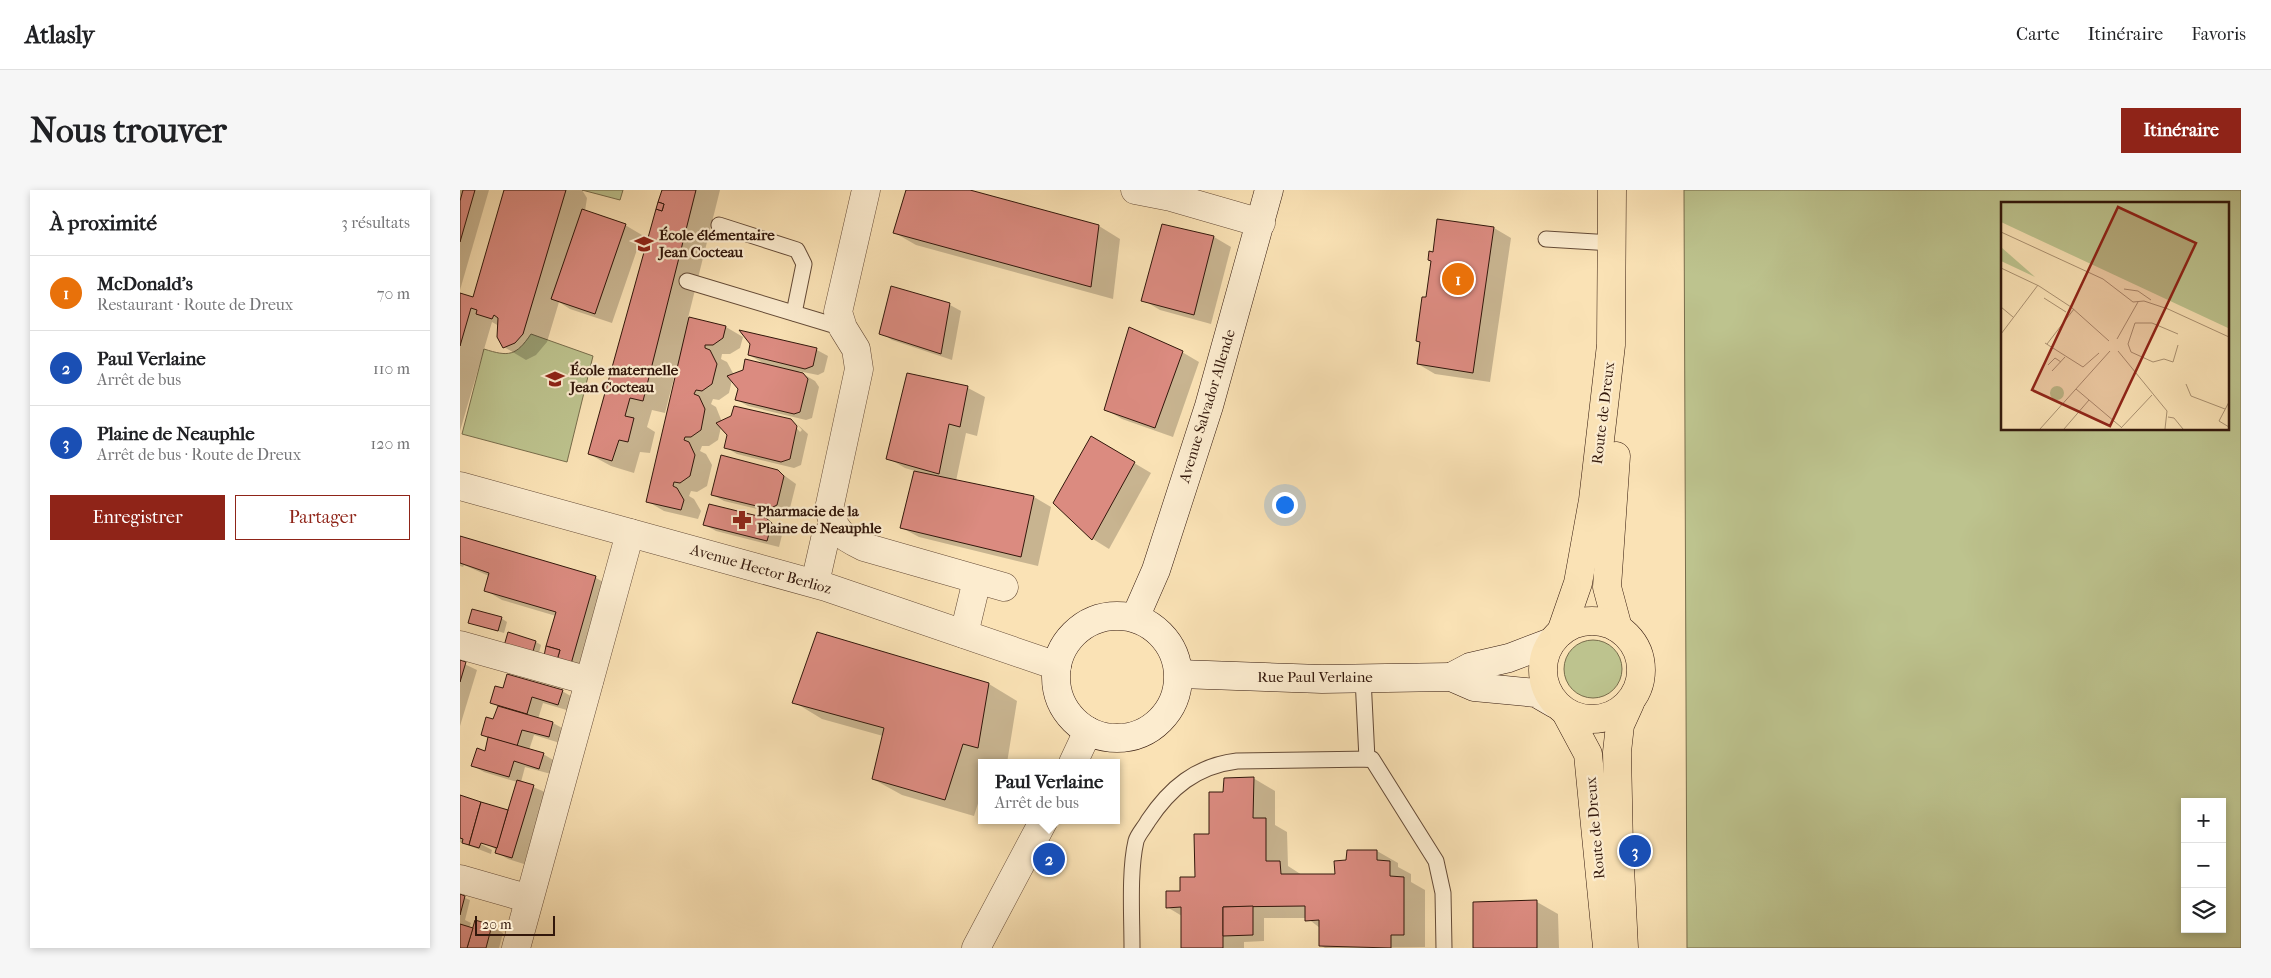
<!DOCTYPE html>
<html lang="fr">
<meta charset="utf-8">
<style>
body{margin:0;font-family:"IM FELL French Canon",serif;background:#f6f6f6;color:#202124}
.controls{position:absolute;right:15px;bottom:15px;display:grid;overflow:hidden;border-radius:0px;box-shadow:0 2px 8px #0003}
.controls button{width:45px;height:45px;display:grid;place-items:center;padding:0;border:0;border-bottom:1px solid #e0e0e0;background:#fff;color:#202124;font:25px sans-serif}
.scale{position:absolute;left:15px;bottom:12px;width:80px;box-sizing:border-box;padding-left:5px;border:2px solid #32170b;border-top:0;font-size:14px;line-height:18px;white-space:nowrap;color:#32170b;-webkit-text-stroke:4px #fceccf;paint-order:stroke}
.you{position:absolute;left:824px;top:314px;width:18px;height:18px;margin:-12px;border:4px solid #fff;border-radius:50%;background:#1a73e8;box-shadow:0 0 0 8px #1a73e833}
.badge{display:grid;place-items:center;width:32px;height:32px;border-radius:50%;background:#8f2418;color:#fff;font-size:16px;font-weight:700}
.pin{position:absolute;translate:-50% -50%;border:2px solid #fff;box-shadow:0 1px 5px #0006}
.popup{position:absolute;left:518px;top:569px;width:142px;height:65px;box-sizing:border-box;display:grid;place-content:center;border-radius:0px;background:#fff;filter:drop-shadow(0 1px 4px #0005);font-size:16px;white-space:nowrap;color:#757577}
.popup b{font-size:19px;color:#202124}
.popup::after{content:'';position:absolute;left:50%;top:100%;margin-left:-10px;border:10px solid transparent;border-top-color:#fff}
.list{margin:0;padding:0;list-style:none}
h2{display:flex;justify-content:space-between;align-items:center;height:65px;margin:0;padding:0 20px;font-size:21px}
h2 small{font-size:16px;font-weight:400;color:#757577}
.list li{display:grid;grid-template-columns:32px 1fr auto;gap:15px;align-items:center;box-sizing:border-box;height:75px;padding:0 20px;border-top:1px solid #e0e0e0}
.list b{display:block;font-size:19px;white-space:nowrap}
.list p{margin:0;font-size:16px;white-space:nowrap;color:#757577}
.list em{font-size:16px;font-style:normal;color:#757577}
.actions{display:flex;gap:10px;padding:15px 20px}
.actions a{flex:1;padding:11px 0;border:1px solid #8f2418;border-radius:0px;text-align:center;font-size:18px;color:#8f2418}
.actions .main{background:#8f2418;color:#fff}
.icon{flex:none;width:28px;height:28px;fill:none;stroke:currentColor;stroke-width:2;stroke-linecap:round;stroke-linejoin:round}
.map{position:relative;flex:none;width:1781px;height:758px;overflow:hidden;border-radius:0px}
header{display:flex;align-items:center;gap:30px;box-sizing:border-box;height:70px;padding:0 25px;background:#fff;border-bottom:1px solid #e0e0e0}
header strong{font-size:24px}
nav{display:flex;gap:28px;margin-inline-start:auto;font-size:18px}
.intro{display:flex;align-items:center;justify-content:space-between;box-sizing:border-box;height:120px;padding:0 30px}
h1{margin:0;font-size:35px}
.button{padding:12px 22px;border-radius:0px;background:#8f2418;color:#fff;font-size:18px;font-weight:700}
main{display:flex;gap:30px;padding:0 30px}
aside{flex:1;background:#fff;border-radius:0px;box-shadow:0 2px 8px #0003}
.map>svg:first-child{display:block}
.green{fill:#bdc38e;stroke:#786d4c;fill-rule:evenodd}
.shadow{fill:#0003}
.building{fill:#db8b80;stroke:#32170b}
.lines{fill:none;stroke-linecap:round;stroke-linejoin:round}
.lane-casing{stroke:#644a36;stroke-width:17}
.street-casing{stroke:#644a36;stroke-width:29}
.secondary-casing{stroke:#32170b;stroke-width:29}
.primary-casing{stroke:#32170b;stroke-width:29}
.lane{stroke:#fceccf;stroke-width:15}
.street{stroke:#fceccf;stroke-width:28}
.secondary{stroke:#fceccf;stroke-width:28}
.primary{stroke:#fae2b5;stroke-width:28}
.labels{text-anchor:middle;stroke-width:4.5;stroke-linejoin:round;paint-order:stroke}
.poi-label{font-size:15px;font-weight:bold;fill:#32170b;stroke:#fceccf;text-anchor:start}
.street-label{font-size:15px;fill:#32170b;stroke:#fceccf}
.inset-road{fill:none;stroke:#aa9171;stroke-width:1}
.view{fill:#8f2418;fill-opacity:0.15;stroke:#8f2418;stroke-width:2.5}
.inset-edge{fill:none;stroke:#32170b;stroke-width:2.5}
</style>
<header>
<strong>Atlasly</strong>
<nav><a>Carte</a><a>Itinéraire</a><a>Favoris</a></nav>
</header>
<div class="intro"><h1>Nous trouver</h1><a class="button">Itinéraire</a></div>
<main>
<aside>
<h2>À proximité<small>3 résultats</small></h2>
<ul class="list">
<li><span class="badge" style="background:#e8710a">1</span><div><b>McDonald's</b><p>Restaurant · Route de Dreux</p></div><em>70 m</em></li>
<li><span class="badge" style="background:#1a4fb4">2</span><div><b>Paul Verlaine</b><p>Arrêt de bus</p></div><em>110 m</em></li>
<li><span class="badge" style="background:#1a4fb4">3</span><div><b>Plaine de Neauphle</b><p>Arrêt de bus · Route de Dreux</p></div><em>120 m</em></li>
</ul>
<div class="actions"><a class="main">Enregistrer</a><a>Partager</a></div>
</aside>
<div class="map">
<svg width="1781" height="758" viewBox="0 0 1781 758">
<rect width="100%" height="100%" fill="#fae2b5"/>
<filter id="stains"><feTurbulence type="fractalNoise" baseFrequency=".004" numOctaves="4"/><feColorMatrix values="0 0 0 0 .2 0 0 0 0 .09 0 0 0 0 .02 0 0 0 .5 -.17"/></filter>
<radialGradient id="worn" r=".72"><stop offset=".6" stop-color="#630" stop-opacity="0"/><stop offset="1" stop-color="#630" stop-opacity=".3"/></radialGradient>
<g class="green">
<polygon points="122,0 163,0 160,10"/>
<path d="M 1224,0 L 1781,0 L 1781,758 L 1227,758 ZM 1542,14 L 1767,14 L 1767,239 L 1542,239 ZM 1725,612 L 1762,612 L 1762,739 L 1725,739 Z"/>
<path d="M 71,144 L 133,166 L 107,272 L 2,244 L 24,159 C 49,167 56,166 71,144 Z"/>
<circle cx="1133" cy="479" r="29"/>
</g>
<g class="shadow">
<polygon points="0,0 29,0 0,100"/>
<polygon points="45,0 122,0 127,8 125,21 165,35 182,45 152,133 110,119 99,112 87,152 76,165 66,170 44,157 39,136 32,132 0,241 0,104 14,109"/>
<polygon points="203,0 260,0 228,128 266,137 283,147 280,158 270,164 262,164 261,169 267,172 274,185 305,174 289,165 292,153 283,142 357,160 368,166 364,182 358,185 338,181 355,191 359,197 352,228 346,230 288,216 277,210 279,199 272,190 269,203 259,210 253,209 251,214 256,217 262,232 331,231 336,234 333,234 340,242 342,240 337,234 348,244 341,275 334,278 277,264 265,257 268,245 261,237 258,250 249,256 242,256 240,261 246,264 252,275 247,296 237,302 231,301 229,306 234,309 241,321 238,329 204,321 187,311 217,184 215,184 205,223 192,220 187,237 195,242 190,263 180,262 174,283 151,276 129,264"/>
<polygon points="447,0 506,0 639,36 660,49 653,109 456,55 435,43"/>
<polygon points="703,35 754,47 771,57 751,134 700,120 683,110"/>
<polygon points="1034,38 1051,48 1030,192 975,184 958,174 961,153 957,150 967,109 974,63"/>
<polygon points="432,98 490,115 501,121 492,170 432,150 421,143"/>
<polygon points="722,162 739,172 713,247 662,229 645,219"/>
<polygon points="448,184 508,198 525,207 517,246 506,243 496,291 574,307 591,317 578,376 459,347 442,338 455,281 445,278 428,268"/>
<polygon points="632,248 691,283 649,359 633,349 594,313"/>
<polygon points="318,281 336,294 329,322 322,325 264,311 253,305"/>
<polygon points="305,329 323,341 319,357 256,341 245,335"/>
<polygon points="0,347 136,388 153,397 128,483 91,468 96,426 42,410 25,400 29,386 4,375 3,377 0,376"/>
<polygon points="41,428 47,432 44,443 10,433"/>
<polygon points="76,452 81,455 78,467 51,459"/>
<polygon points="0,472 17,480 0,536"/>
<polygon points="529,494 557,511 547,573 531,570 530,573 522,573 522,601 514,626 442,605 413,589 423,546 362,529 334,512"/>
<polygon points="43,500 102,501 114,508 110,521 83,513 78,529 93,533 104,539 100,553 74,545 69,560 83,564 95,571 91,584 65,577 61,592 85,602 64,674 48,669 41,665 42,663 20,650 19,653 32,660 31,664 0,652 0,607 49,621 57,592 24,582 13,576 26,562 29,548 22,544 34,530 39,517 32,513"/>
<polygon points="793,588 815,601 815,635 827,642 828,676 842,685 876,685 888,671 917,661 938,673 938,677 951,684 951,692 965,700 965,757 865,758 860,755 860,738 847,728 804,728 804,751 784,752 784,758 722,758 722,726 707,717 736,688 764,603"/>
<polygon points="0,706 10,710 5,730 11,733 9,738 14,739 16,732 32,737 43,743 39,758 0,758"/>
<polygon points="1077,712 1098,724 1099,758 1015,758"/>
</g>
<g class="building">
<polygon points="3,0 15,0 0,52 0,11"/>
<polygon points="44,0 106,0 63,144 55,153 43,158 37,147 38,128 34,125 32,129 16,124 17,120 11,118 0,156 0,103 13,107"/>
<polygon points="202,0 236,0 183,211 170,208 165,226 174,228 168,252 159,250 152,271 128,264 196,19 202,21 204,14 198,12"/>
<polygon points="446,0 510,0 639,35 631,97 433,43"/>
<polygon points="198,12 204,14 202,21 196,19"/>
<polygon points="122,19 166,34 135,124 91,109"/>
<polygon points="977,29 1034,37 1013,183 957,174 960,152 956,151 962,107 966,107 971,71 968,70 969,61 973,62"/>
<polygon points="702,34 754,46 734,125 681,111"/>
<polygon points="431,96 490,113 481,164 419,144"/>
<polygon points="229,127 266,136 263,148 253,155 245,155 245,158 250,160 257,174 252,194 242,201 236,200 234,204 239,206 245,219 241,240 231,247 225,247 224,250 229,252 235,265 230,286 220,293 214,292 213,296 217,298 224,310 221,320 186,312"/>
<polygon points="669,137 723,161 695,238 644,220"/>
<polygon points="279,140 357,158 353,176 345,179 288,165 290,154"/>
<polygon points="285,169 343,183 348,189 340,222 334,224 275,210 278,199 267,186 283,180"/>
<polygon points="447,183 508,196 500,237 489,234 479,284 426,269"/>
<polygon points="274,216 331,229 337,236 330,269 321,272 264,258 267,245 256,233 271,226"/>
<polygon points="631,246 675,272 632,350 593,313"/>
<polygon points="261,265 318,280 324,286 317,315 309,319 251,305"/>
<polygon points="454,281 574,306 561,367 440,338"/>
<polygon points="249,314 306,328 312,333 307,351 243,335"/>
<polygon points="0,346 136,386 111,474 97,470 100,460 86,456 96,422 24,401 29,383 0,373"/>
<polygon points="12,419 42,427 38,441 8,433"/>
<polygon points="48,442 76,451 72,465 44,456"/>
<polygon points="357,442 529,493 518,558 503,554 485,610 412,589 424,538 332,513"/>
<polygon points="86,456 100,460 97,470 84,466"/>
<polygon points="0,470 6,472 0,492"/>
<polygon points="47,484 103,500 98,515 72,507 67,524 30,513 35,496 43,498"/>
<polygon points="38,516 93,532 89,547 62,540 57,556 21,545 26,527 33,529"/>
<polygon points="28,547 84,563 79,579 54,571 49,587 11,576 17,558 25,561"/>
<polygon points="794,587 793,628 806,628 806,671 820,671 821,684 875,684 874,671 886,670 887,660 917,660 917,670 930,671 930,686 944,687 944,745 931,745 931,758 859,756 859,730 845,731 845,716 763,717 763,758 721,758 721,717 706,718 706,701 720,701 720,687 735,687 734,644 749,644 749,602 763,602 764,588"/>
<polygon points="57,590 74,595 52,668 35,663"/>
<polygon points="0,605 21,612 9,655 2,653 3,649 0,648"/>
<polygon points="21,612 48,620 37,658 21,653 19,658 9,655"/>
<polygon points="0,704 5,706 0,725"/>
<polygon points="1077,710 1077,758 1013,758 1013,712"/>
<polygon points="793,716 793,745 763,746 763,717"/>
<polygon points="15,730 32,735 26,758 7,758"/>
<polygon points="0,734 13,738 7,758 0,758"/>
</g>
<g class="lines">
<g class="lane-casing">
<g id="lane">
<polyline points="259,35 337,60 344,74 334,123"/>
<polyline points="1086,49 1152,53"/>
<polyline points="227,91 383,138"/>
<polyline points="903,488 907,569"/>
<path d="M 672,758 C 672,726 669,681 676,651 C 678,644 685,637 688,631 C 710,598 736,576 777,571 L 912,569 L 976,671 L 983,703 L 984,758"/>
</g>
</g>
<g class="street-casing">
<g id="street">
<path d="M 406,0 L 378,122 L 383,138 L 396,159 L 399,179 L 369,319 C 375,343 382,346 404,357 L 544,397"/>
<polyline points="675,0 711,7 801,33"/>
<polyline points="0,296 366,397 597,476"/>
<polyline points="355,393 365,349 373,336"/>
<polyline points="504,444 517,390"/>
<polyline points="0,455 129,491"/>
<polyline points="613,573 628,541"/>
<polyline points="0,689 63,707"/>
<polyline points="56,758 170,343"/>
<polyline points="516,758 584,630"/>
</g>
</g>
<g class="secondary-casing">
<g id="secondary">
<circle cx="657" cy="487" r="61"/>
<polyline points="675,428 696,380 749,216 809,0"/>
<polyline points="719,484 862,489 991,487 1014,497 1076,503 1095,514"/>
<polyline points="991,487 1010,477 1049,468 1091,452"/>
</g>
</g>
<g class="primary-casing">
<g id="primary">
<polyline points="1156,266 1147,397 1158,438"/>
<circle cx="1132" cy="480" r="49"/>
<polyline points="1101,442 1118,393 1133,310 1151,155 1152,0"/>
<polyline points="1106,523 1128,564 1147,757"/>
<polyline points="1164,758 1159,657 1157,562 1160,535 1170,513"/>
</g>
</g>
<use href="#lane" class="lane"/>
<use href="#street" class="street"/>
<use href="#secondary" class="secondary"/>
<use href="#primary" class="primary"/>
</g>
<defs>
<g id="school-bare" transform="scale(1.5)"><path d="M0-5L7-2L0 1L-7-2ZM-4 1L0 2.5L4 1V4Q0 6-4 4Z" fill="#8f2418" stroke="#fceccf" stroke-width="2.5" paint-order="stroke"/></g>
<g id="pharmacy-bare" transform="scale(1.5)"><path d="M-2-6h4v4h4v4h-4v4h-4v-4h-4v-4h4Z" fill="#8f2418" stroke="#fceccf" stroke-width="2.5" paint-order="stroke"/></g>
</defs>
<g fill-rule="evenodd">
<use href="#school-bare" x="184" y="54"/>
<use href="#school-bare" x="95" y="189"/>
<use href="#pharmacy-bare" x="282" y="330"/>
</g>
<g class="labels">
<g class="poi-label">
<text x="199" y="50">École élémentaire<tspan x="199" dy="17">Jean Cocteau</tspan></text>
<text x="110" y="185">École maternelle<tspan x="110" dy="17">Jean Cocteau</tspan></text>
<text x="297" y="326">Pharmacie de la<tspan x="297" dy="17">Plaine de Neauphle</tspan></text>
</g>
<g class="street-label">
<text transform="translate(747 216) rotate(-73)" y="5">Avenue Salvador Allende</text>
<text transform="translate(1143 223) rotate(-83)" y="5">Route de Dreux</text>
<text transform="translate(301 379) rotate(16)" y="5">Avenue Hector Berlioz</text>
<text x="855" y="492">Rue Paul Verlaine</text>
<text transform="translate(1135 638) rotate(-95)" y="5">Route de Dreux</text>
</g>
</g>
<g transform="translate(1541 12)">
<rect width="228" height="228" fill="#fae2b5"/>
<path d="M 0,0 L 227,0 L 227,126 L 0,20 ZM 0,45 L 34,75 L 0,59 ZM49 191a7 7 0 1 1 14 0a7 7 0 1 1-14 0Z" fill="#bdc38e"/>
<path class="inset-road" d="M 0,30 L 102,77 L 132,100 L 143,99 L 167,107 L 228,135M 0,66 L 38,84 L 70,105 L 108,139M 123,87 L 137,89 L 150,98M 43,96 L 65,110M 0,105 L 12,115M 0,132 L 37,83M 177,132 L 151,121 L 134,121 L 127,142 L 130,150 L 152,160 L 163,157 L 172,160 L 177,143M 116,137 L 137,100M 44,141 L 82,165 L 98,151M 46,142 L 73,107M 117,149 L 166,209 L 164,227M 47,163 L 54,156 L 60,160M 51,169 L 64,155M 185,182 L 190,194 L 224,207M 75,187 L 120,225M 228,200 L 218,219 L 228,225M 167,215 L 173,216 L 182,227M 120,226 L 151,193M 39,227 L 109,149M 63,227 L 88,198"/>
<path class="view" d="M 117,5 L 195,41 L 109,224 L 31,188 Z"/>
<rect width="228" height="228" class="inset-edge"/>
</g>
<rect width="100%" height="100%" filter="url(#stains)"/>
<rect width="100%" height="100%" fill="url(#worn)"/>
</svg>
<div class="controls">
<button>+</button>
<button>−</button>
<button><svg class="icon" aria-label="layers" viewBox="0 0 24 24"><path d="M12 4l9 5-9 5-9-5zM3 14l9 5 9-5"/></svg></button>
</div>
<div class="scale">20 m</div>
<div class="you"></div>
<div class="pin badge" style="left:998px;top:89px;background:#e8710a">1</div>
<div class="pin badge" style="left:589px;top:669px;background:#1a4fb4">2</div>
<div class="popup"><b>Paul Verlaine</b>Arrêt de bus</div>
<div class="pin badge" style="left:1175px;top:661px;background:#1a4fb4">3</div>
</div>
</main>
